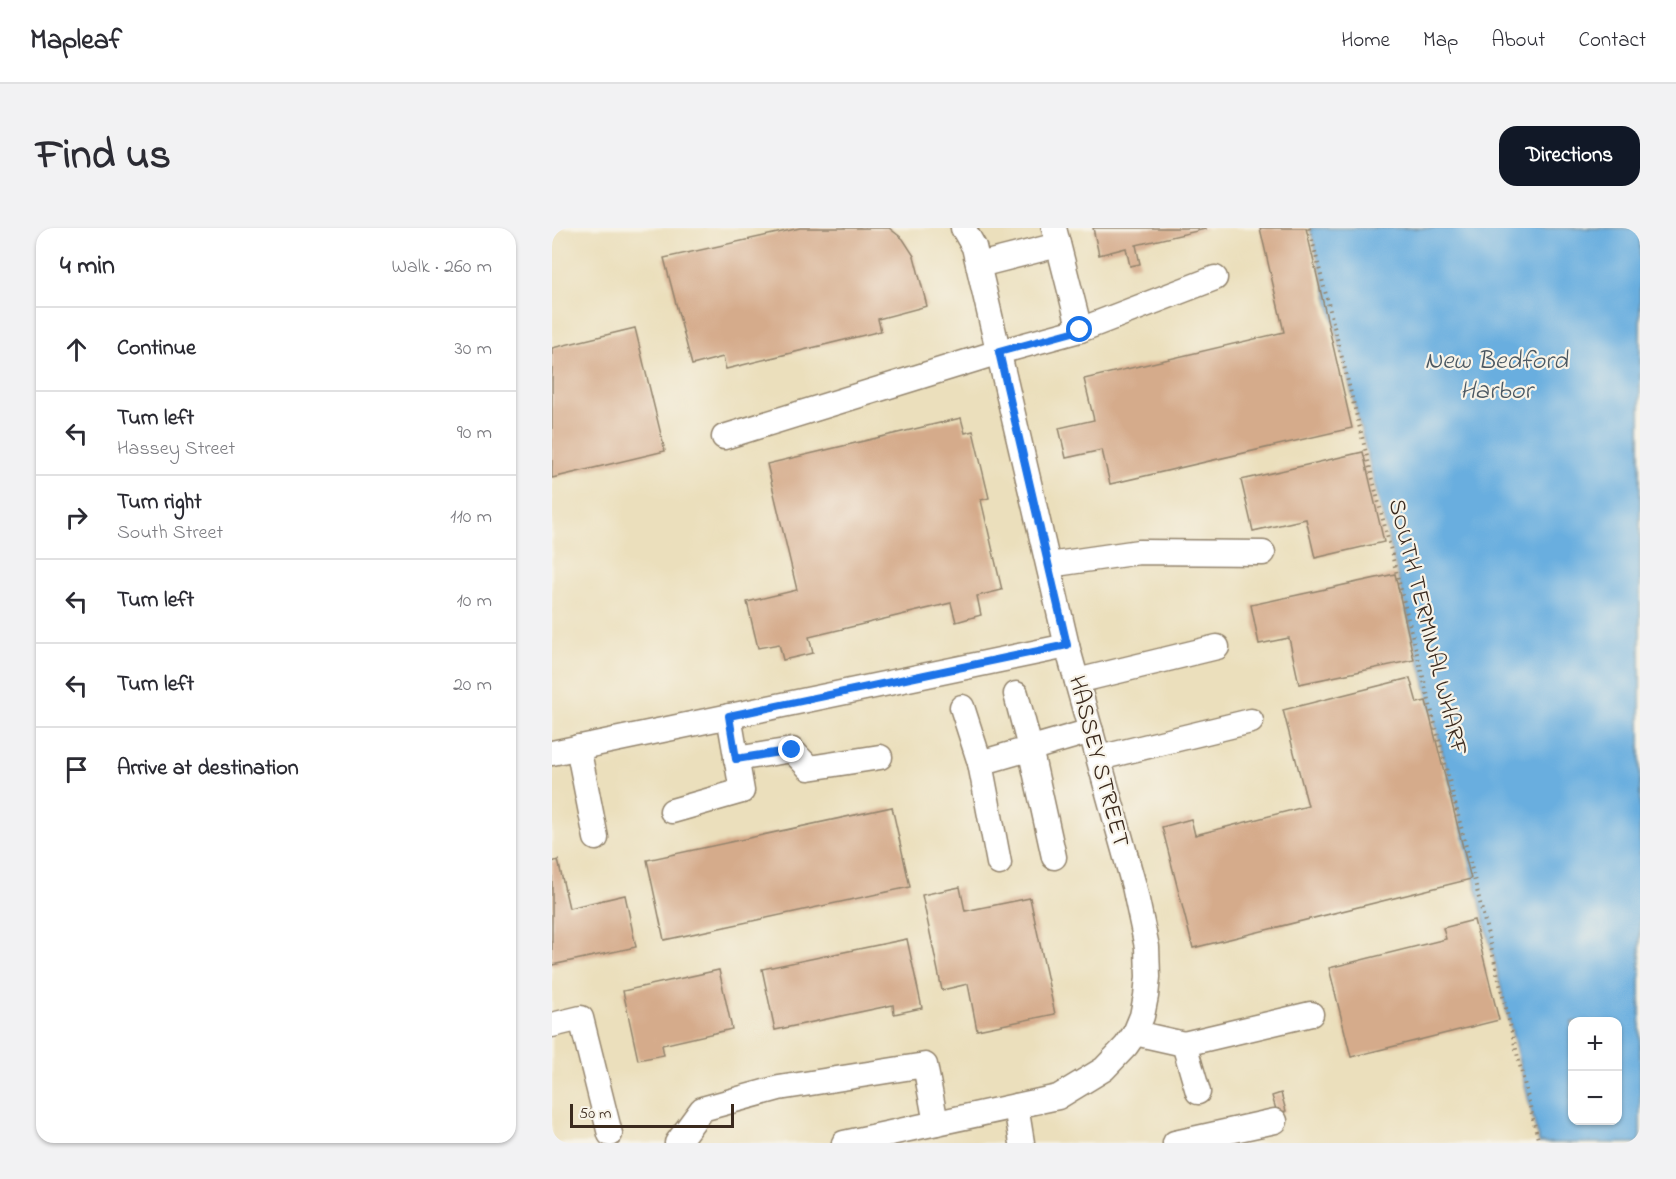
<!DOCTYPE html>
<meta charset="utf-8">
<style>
body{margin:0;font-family:"Indie Flower",sans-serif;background:#f2f2f3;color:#2b2b33}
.controls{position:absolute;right:18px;bottom:18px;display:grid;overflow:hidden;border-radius:12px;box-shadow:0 2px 4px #0004}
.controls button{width:54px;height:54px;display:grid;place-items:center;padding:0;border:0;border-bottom:2px solid #e1e1e2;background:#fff;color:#2b2b33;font:30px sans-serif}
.scale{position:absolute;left:18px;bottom:15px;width:164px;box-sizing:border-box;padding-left:6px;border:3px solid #3b2a1e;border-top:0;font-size:16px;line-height:21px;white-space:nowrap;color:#3b2a1e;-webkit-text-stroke:4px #f7f3e8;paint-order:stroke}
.stop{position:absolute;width:18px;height:18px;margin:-14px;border:4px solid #1a73e8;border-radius:50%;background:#fff}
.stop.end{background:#1a73e8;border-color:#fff;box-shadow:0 2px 6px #0008}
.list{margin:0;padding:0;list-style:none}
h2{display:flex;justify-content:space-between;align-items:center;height:78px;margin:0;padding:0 24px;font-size:26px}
h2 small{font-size:20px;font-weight:400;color:#7c7c81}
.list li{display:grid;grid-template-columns:39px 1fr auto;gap:18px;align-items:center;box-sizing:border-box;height:84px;padding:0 24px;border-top:2px solid #e1e1e2}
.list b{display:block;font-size:22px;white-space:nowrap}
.list p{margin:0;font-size:20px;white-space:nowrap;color:#7c7c81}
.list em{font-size:20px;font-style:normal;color:#7c7c81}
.icon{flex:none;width:33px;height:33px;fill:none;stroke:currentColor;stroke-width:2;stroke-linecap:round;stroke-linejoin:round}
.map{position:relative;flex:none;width:1088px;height:915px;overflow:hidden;border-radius:18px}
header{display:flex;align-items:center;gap:36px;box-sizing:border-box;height:84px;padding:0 30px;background:#fff;border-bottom:2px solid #e1e1e2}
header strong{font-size:28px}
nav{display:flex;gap:33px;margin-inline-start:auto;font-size:21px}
.intro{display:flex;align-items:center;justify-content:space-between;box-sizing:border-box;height:144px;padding:0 36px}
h1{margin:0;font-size:42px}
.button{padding:15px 27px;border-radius:18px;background:#111827;color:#fff;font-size:21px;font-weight:700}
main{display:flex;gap:36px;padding:0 36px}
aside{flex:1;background:#fff;border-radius:18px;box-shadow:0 2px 4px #0004}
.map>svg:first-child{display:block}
.water{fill:#69aedf;stroke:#526c7e;stroke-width:1.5;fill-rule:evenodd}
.building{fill:#d5ab8b}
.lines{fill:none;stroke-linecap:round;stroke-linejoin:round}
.minor-casing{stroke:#93846d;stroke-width:27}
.path{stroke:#93846d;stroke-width:4;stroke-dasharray:1.5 4.5;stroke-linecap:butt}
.minor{stroke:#fff;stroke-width:24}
.route{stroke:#1a73e8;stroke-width:8}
.labels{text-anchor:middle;stroke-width:4.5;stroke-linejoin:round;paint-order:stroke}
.street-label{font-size:24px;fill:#3b2a1e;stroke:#f7f3e8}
.water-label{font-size:26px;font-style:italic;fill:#4b5862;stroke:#f7f3e8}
</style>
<header>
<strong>Mapleaf</strong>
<nav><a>Home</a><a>Map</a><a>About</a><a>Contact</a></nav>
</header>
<div class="intro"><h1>Find us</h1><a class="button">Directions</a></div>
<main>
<aside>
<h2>4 min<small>Walk · 260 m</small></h2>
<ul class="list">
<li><svg class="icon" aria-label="ahead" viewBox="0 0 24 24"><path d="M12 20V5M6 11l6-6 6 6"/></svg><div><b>Continue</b></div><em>30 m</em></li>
<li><svg class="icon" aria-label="left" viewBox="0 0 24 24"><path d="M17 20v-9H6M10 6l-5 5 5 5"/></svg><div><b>Turn left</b><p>Hassey Street</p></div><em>90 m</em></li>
<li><svg class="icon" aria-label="right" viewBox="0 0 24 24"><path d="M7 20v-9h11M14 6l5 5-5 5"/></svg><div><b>Turn right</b><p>South Street</p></div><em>110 m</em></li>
<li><svg class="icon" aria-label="left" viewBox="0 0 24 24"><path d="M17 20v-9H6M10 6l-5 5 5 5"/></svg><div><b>Turn left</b></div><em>10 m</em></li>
<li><svg class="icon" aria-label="left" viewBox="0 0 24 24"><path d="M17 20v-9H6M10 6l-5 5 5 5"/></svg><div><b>Turn left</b></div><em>20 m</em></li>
<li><svg class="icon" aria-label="arrive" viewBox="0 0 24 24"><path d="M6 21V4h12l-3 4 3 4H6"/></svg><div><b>Arrive at destination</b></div></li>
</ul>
</aside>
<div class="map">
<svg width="1088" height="915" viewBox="0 0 1088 915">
<rect width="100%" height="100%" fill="#f7f3e8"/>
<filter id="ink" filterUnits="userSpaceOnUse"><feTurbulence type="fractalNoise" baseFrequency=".0167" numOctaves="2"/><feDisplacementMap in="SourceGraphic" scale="12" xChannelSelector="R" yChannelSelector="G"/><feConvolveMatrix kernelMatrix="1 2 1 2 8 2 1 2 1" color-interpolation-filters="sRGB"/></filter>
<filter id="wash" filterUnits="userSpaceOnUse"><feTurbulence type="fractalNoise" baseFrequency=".008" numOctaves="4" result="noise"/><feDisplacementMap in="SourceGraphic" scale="24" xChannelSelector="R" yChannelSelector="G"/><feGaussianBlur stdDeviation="1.35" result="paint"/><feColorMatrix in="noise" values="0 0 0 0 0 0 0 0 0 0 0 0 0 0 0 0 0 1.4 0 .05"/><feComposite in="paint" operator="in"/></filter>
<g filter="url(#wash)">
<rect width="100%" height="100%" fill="#ebdfbc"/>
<path class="water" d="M 758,0 L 1088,0 L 1088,915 L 987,915 L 922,650 ZM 1020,794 L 1066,794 L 1066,892 L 1020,892 Z"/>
<g id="blocks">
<g class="building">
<polygon points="248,0 337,0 351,11 362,28 375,78 326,91 329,103 174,141 171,129 140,137 112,30"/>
<polygon points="541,0 654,0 654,1 584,17 588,36 578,38 574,20 547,27"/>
<polygon points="708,0 754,0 800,200 558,256 550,222 514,230 507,200 542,192 532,151 732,104"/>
<polygon points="83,100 113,223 0,250 0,120"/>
<polygon points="409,190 413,205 421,203 437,270 429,272 450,362 425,368 429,387 404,394 399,375 257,409 261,425 231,432 227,416 206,420 195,374 245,362 215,236"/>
<polygon points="811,224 832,314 763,330 754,291 701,303 689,252"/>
<polygon points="843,346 862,432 747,456 737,410 707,416 699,377"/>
<polygon points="858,450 865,475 874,473 919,651 641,720 610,599 639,591 643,607 756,578 731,482"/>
<polygon points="340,579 358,659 112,712 95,632"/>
<polygon points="6,632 17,680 73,667 84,719 0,737 0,634"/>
<polygon points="408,659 413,683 478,670 503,786 425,802 416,756 390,762 370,667"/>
<polygon points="922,692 947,792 799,829 777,740 894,711 891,700"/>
<polygon points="355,711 370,780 342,786 341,777 223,802 210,741"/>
<polygon points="167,742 180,801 110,817 112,827 86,832 71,763"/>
<polygon points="729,865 734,883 725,885 720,868"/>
</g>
</g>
</g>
<g filter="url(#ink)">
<use href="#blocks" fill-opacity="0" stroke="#93846d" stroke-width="1.5"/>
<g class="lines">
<g class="minor-casing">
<g id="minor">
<polyline points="502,0 528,102"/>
<polyline points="427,37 506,17"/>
<polyline points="172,209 447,124 528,102 663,50"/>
<polyline points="497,337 587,324 711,325"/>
<polyline points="525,453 665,419"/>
<polyline points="464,466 478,520 502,629"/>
<polyline points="410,479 428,535 539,503"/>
<polyline points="26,519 44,610"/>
<polyline points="0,525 515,418"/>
<polyline points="547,530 699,493"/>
<polyline points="184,531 240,522 257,540 328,529"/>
<polyline points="428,535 447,635"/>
<polyline points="120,583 190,563 177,488"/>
<polyline points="0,797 29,790 58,906"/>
<polyline points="583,805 632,816 646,864"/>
<polyline points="632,816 759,786"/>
<polyline points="464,878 470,915"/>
<polyline points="125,915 150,881 227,860 373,837 384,895"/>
<polyline points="292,915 506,869 552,841 574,818 583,805 590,788 594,768 596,749 595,719 582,658 515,418 422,19 411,0"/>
<polyline points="623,915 723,893"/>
</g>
</g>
<polyline class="path" points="757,0 922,650 987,915"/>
<use href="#minor" class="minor"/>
</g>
</g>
<g class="lines" filter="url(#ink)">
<polyline class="route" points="240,522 184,531 177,488 515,417 447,124 528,102"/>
</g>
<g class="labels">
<g class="street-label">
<text transform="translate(877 399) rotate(76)" y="8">SOUTH TERMINAL WHARF</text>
<text transform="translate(548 533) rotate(75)" y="8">HASSEY STREET</text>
</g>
<g class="water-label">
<text x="944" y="140">New Bedford<tspan x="944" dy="30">Harbor</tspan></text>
</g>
</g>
</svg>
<div class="controls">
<button>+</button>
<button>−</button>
</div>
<div class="scale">50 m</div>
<div class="stop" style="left:528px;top:102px"></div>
<div class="stop end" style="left:240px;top:522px"></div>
</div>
</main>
